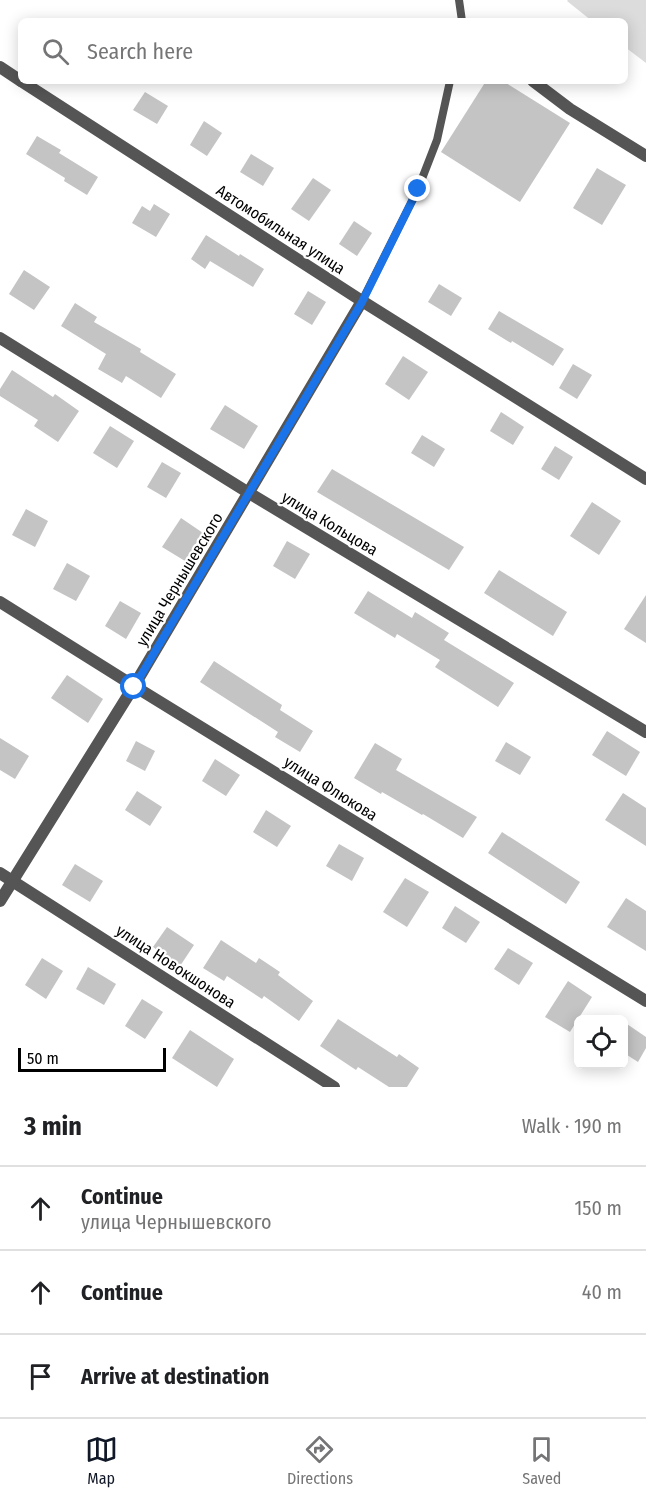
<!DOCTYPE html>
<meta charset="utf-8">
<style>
body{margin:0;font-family:"Fira Sans Condensed",sans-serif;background:#f2f2f2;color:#202124}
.controls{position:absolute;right:18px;bottom:18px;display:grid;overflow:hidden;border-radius:9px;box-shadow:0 3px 15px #0003}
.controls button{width:54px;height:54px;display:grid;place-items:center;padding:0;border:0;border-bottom:2px solid #e0e0e0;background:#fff;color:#202124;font:30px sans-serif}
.scale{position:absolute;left:18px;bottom:15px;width:148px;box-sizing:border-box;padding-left:6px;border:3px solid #000;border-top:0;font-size:16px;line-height:21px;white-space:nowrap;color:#000;-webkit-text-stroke:4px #fff;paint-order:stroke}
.stop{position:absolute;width:18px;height:18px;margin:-14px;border:4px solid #1a73e8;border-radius:50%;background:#fff}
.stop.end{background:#1a73e8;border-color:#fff;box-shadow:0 2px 6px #0008}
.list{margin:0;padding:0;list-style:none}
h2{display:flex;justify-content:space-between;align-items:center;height:78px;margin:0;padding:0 24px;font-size:26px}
h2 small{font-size:20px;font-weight:400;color:#757577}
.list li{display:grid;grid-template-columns:39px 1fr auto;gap:18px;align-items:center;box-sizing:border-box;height:84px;padding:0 24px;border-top:2px solid #e0e0e0}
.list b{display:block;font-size:22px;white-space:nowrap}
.list p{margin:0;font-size:20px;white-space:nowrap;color:#757577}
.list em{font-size:20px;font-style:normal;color:#757577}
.icon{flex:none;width:33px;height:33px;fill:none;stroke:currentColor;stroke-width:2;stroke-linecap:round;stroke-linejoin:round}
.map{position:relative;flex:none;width:646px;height:1087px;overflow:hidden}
.search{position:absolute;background:#fff;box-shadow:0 3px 15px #0003;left:18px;right:18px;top:18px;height:66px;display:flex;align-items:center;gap:15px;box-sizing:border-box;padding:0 21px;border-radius:9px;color:#757577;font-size:22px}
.sheet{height:330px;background:#fff}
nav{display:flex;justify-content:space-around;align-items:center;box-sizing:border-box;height:84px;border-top:2px solid #e0e0e0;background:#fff;font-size:16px;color:#757577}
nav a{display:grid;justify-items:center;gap:3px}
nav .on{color:#111827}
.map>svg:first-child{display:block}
.green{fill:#dcdcdc}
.building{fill:#c4c4c4}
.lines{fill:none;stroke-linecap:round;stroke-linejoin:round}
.service{stroke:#555;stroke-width:8}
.minor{stroke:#555;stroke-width:12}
.route{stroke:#1a73e8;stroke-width:8}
.labels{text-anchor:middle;stroke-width:4.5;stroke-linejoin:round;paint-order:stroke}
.street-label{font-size:16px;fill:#000;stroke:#fff}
</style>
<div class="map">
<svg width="646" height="1087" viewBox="0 0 646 1087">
<rect width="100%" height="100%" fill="#fff"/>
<polygon class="green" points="568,0 646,0 646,63 625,47 625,21 592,21 567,1"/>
<g class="building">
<polygon points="486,81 503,81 570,123 520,202 441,152"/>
<polygon points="145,92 168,106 157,124 133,110"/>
<polygon points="204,121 222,133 207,156 190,145"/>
<polygon points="37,136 61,150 59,153 98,177 87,195 64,181 65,178 26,154"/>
<polygon points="251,154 274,168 263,186 240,172"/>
<polygon points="597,168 626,185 602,225 573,208"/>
<polygon points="313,178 331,190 309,221 291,209"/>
<polygon points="154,204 170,214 156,237 132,223 142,206 150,211"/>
<polygon points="354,221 372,233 357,256 339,244"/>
<polygon points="206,235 239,256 240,254 264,269 253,287 210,261 205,269 191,259"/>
<polygon points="24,270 50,287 34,310 9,294"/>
<polygon points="439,284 462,298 451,316 428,302"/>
<polygon points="308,291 326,302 312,325 294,314"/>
<polygon points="75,303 97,317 94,322 141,349 140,352 176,374 161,398 126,376 122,383 98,369 106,354 61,326"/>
<polygon points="499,311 564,349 553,366 512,341 511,343 488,329"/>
<polygon points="403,356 428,372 409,400 385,384"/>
<polygon points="573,364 592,375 577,399 559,388"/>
<polygon points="12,370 53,397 55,394 79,411 58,442 34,426 38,420 0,396 0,389"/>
<polygon points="225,405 258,426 244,449 210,429"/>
<polygon points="501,412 524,427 513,445 490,431"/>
<polygon points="110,426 134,441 117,468 93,453"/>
<polygon points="422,435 445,449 434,467 411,453"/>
<polygon points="555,446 573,457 559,480 541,469"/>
<polygon points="162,462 181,473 166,498 147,487"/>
<polygon points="332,469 464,547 449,570 317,492"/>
<polygon points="592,502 621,521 599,555 570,536"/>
<polygon points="26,509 48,521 35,547 12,535"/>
<polygon points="181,518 203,533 185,561 162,547"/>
<polygon points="287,541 310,554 295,579 273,566"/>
<polygon points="67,563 90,576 76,601 53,589"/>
<polygon points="499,570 567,612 553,636 484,593"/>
<polygon points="368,591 412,618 415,612 449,633 444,640 514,683 498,707 435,667 440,660 397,634 395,638 354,613"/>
<polygon points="646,595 646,643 624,629"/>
<polygon points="120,601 141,613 126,639 105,626"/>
<polygon points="214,661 282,705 280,710 313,731 300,752 275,737 278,732 200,682"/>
<polygon points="67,675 103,699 88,723 51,698"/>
<polygon points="607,731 640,752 626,776 592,755"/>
<polygon points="0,738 29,756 15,779 0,770"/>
<polygon points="136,741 155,751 145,771 126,761"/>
<polygon points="506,742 531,757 520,775 495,761"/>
<polygon points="375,743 402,759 396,770 477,817 463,838 423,814 422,815 382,792 381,794 354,778"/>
<polygon points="215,759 240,775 226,796 202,781"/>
<polygon points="137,791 162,807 150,826 125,810"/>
<polygon points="623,793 646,808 646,846 605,820"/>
<polygon points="266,810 291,826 277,847 253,832"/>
<polygon points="502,832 580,882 566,904 488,853"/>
<polygon points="339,844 364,858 352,881 326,866"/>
<polygon points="75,864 103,881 90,902 62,885"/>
<polygon points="405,878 429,892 407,927 383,912"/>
<polygon points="626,898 646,911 646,951 607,927"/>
<polygon points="455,906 480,922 466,943 442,928"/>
<polygon points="167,927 194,945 180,966 153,947"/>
<polygon points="221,940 256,963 259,958 280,972 278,975 313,1001 299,1021 264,996 262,999 227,976 224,981 203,968"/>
<polygon points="508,948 533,963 519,985 494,969"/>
<polygon points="42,958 63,971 46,999 25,985"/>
<polygon points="88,967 116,984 104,1005 76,989"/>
<polygon points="568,981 592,997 570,1032 545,1017"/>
<polygon points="142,999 163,1012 145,1039 125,1026"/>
<polygon points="338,1019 397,1057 399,1054 419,1068 407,1087 389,1087 358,1067 356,1070 320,1046"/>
<polygon points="624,1022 646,1037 646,1048 638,1062 624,1053"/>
<polygon points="190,1030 234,1059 217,1087 172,1058"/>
</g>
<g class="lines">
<g class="service">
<polyline points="459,0 462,21"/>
<polyline points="362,301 418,189 437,140 450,81"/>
</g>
<g class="minor">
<polyline points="0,67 21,81"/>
<polyline points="21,81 362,301 646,479"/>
<polyline points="533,81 570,109 646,156"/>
<polyline points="0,338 249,493 646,732"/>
<polyline points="0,602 134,686 646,1001"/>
<polyline points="0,873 334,1087"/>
<polyline points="0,901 134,686 362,301"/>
</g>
</g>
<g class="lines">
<polyline class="route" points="134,687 362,302 418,189"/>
</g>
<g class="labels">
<g class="street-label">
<text transform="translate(281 229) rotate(33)" y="6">Автомобильная улица</text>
<text transform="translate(330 523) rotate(31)" y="6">улица Кольцова</text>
<text transform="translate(179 579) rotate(-59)" y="6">улица Чернышевского</text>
<text transform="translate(331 788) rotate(32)" y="6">улица Флюкова</text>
<text transform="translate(176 966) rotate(33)" y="6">улица Новокшонова</text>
</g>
</g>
</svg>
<div class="controls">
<button><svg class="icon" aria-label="locate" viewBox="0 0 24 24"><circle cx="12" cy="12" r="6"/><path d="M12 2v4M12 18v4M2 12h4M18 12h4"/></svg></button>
</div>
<div class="scale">50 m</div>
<div class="stop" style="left:134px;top:687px"></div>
<div class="stop end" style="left:418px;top:189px"></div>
<div class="search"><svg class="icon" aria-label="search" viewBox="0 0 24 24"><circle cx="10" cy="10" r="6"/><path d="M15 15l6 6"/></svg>Search here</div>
</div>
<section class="sheet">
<h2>3 min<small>Walk · 190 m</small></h2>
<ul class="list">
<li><svg class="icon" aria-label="ahead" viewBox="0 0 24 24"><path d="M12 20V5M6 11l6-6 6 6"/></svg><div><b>Continue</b><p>улица Чернышевского</p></div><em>150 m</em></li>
<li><svg class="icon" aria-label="ahead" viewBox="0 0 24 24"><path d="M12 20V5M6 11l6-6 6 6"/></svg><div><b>Continue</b></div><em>40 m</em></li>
<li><svg class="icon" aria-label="arrive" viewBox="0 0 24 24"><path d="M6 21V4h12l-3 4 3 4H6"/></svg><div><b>Arrive at destination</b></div></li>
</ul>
</section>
<nav>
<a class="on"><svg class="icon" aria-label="map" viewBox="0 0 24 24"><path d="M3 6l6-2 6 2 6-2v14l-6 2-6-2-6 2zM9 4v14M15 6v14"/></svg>Map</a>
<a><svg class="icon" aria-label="directions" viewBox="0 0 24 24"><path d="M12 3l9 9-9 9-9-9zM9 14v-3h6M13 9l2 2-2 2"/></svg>Directions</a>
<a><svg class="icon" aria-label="saved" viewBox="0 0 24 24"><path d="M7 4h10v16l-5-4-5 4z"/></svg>Saved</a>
</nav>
